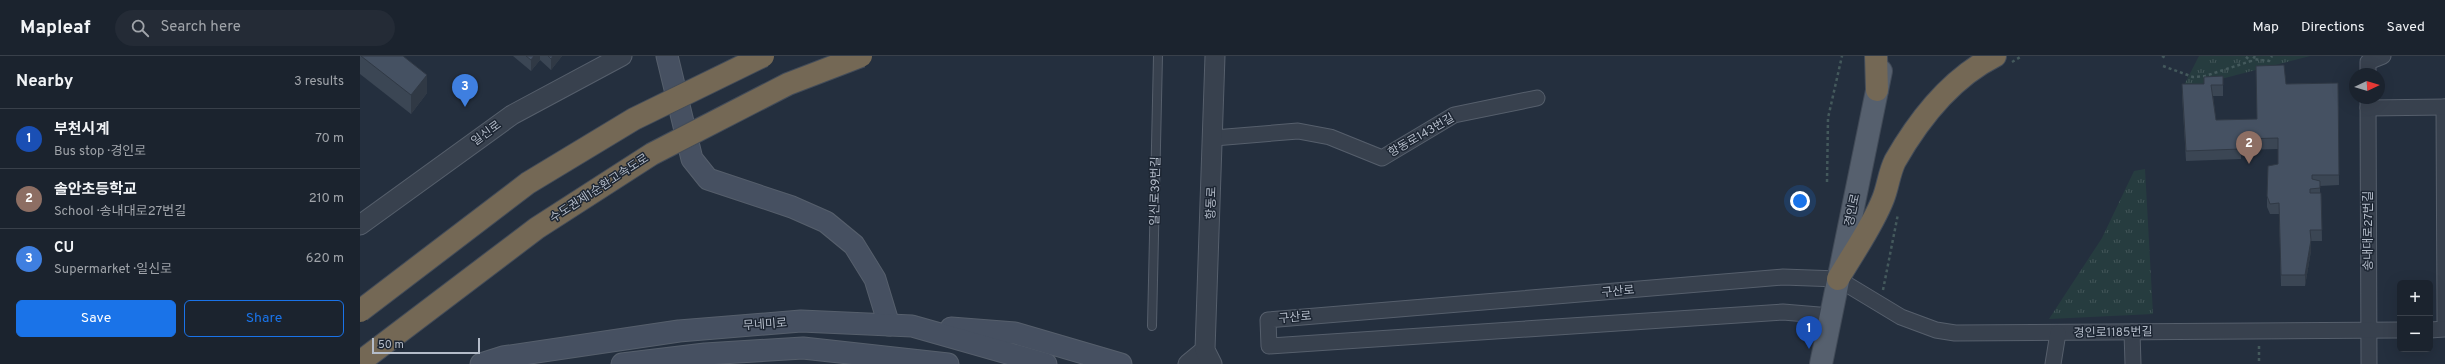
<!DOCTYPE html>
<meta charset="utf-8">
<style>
body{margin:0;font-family:Overpass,"Noto Sans KR",sans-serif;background:#242b36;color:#f1f3f6}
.controls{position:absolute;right:12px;bottom:12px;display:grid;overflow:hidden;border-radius:6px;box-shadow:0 4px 16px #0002}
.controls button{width:36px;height:36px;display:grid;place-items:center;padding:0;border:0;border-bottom:1px solid #39404a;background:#1b232e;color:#f1f3f6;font:20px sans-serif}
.compass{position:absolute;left:1989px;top:12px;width:36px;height:36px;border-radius:50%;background:#1b232e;box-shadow:0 4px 16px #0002;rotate:86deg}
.scale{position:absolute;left:12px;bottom:10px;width:108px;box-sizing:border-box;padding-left:4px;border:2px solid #b4bcc9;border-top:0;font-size:11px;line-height:14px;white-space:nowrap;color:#b4bcc9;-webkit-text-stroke:3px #1d2633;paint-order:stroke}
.you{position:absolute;left:1440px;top:145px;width:14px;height:14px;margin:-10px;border:3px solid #fff;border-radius:50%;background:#1a73e8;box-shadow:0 0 0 6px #1a73e833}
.badge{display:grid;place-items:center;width:26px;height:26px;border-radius:50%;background:#1a73e8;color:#fff;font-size:13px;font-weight:700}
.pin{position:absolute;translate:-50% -33px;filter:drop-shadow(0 1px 2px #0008)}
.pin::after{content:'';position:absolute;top:21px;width:14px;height:12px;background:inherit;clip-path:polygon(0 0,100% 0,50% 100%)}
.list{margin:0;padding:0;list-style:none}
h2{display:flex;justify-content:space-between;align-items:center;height:52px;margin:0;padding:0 16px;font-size:17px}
h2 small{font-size:13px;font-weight:400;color:#a0a4aa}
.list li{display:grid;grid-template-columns:26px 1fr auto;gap:12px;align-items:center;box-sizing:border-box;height:60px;padding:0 16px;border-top:1px solid #39404a}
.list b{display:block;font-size:15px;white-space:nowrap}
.list p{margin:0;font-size:13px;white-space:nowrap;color:#a0a4aa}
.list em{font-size:13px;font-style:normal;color:#a0a4aa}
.actions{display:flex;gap:8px;padding:12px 16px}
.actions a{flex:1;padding:9px 0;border:1px solid #1a73e8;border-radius:6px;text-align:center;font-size:14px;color:#1a73e8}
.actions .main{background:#1a73e8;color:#fff}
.icon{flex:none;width:22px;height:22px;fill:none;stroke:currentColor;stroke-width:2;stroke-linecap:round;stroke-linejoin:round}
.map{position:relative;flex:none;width:2085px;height:308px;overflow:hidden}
header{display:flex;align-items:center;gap:24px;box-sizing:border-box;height:56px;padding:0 20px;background:#1b232e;border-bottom:1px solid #39404a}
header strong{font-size:19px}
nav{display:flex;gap:22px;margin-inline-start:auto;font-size:14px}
.search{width:280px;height:36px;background:#242b36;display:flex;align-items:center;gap:10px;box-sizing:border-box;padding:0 14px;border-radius:22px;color:#a0a4aa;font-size:15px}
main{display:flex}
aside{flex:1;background:#1b232e}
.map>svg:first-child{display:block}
.grass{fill:url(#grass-tufts)}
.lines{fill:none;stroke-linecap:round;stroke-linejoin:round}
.service-casing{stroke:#565f6c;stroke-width:10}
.minor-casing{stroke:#565f6c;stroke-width:17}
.tertiary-casing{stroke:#565f6c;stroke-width:21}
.secondary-casing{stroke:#565f6c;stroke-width:23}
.primary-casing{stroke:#414a57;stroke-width:24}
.motorway-casing{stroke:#434c59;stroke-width:24}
.path{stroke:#44595c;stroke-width:2.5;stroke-dasharray:3 3;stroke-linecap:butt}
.service{stroke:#38414e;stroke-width:8}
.minor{stroke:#38414e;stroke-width:15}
.tertiary{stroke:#38414e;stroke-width:19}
.secondary{stroke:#465061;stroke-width:21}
.primary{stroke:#56606e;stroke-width:22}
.motorway{stroke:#746855;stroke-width:22}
.motorway-bridge-casing{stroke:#434c59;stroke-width:24;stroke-linecap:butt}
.motorway-bridge{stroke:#746855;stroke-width:22}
.wall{fill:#3b4654}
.shaded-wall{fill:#303945}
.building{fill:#455162;stroke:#303945}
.labels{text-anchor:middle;stroke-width:3;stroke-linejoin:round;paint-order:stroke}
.street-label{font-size:12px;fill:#b4bcc9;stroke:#1d2633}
</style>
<header>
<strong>Mapleaf</strong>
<div class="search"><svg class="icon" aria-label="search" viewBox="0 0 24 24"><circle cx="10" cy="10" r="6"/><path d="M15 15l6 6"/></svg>Search here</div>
<nav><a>Map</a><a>Directions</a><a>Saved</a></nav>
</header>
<main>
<aside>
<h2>Nearby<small>3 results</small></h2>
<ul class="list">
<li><span class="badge" style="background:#1a4fb4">1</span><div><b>부천시계</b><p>Bus stop · 경인로</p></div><em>70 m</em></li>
<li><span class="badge" style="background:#8d6e63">2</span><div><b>솔안초등학교</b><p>School · 송내대로27번길</p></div><em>210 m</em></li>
<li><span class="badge" style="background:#3f7fe0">3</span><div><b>CU</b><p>Supermarket · 일신로</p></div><em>620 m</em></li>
</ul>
<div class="actions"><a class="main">Save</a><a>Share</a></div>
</aside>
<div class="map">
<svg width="2085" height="308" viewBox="0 0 2085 308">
<defs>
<pattern id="grass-tufts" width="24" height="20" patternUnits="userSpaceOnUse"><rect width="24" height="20" fill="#263c3f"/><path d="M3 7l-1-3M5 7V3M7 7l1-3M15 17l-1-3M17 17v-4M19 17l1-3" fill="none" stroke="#435659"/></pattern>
</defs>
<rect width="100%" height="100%" fill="#242f3e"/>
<g class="grass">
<polygon points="1839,0 1950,0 1822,33"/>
<polygon points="1785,113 1793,258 1689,263 1742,182 1774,115"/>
</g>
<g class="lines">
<g class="service-casing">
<polyline id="service" points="792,270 798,0"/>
</g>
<g class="minor-casing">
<g id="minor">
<polyline points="2008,18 2008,6 2023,0"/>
<polyline points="2008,42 2009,308"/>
<polyline points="2084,51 2085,265"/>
<polyline points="2008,52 2085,51"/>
<polyline points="854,82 938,75 970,81 1022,102 1094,59 1177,42"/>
<polyline points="1471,260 1423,256 909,290 908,264 1423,221 1478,223 1541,261 1576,274 1595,277 2040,274"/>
<polyline points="2070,274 2085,273"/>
<polyline points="1772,276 1773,308"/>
<polyline points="1693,308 1698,277"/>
</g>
</g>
<g class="tertiary-casing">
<g id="tertiary">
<polyline points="0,169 152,59 262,0"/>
<polyline points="828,308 845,294"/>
<polyline points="852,308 845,294 855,0"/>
</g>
</g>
<g class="secondary-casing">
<g id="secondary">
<polyline points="307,0 332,103 348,123 432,151 466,166 494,189 515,223 529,269"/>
<polyline points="591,272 655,277 761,308"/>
<polyline points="121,308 143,301 319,275 441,265 552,270 686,308"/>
<polyline points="262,308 345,298 443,292 588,308"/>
</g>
</g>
<g class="primary-casing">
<polyline id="primary" points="1461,308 1521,15"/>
</g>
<g class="motorway-casing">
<g id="motorway">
<polyline points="1516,0 1517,34"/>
<path d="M 1478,223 C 1493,197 1512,171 1523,143 C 1528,131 1529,117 1535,105 C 1559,63 1591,22 1635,0"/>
</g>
</g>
<g class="path">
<polyline points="1802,0 1807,3"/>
<polyline points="1895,0 1893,3 1909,5 1912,0"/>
<polyline points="1652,6 1662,0"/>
<polyline points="1803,10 1833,21 1845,20 1891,5 1885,0"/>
<polyline points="1467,126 1468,62 1482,0"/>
<polyline points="1523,234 1538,158"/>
<polyline points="1899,290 1899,308"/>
</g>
<use href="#service" class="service"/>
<use href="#minor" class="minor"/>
<use href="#tertiary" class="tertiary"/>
<use href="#secondary" class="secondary"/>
<use href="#primary" class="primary"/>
<use href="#motorway" class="motorway"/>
<g class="motorway-bridge-casing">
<g id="motorway-bridge">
<polyline points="0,255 168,127 274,63 403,0"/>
<polyline points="0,306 177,172 292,98 428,28 501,0"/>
</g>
</g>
<use href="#motorway-bridge" class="motorway-bridge"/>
</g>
<g class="wall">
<polygon points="0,0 43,0 67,37 51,58 0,18"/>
<polygon points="153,0 202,0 191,14 180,4 171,15"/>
<polygon points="1863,20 1863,40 1853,40 1856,64 1897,63 1926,28 1978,27 1979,129 1960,130 1960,137 1961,137 1962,185 1951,185 1951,195 1945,230 1921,230 1919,158 1910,158 1907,151 1907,140 1918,108 1918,93 1881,94 1881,103 1826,105 1822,39 1822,28 1844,28"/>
</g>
<g class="shaded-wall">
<polygon points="174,0 180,0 180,4 171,15 171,4"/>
<polygon points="193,0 202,0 191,14 191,3"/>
<polygon points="67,19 67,37 51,58 51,39"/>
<polygon points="1951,184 1951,195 1945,230 1945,219"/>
</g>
<g class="building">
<polygon points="1,0 43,0 67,19 51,39"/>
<polygon points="166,0 174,0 171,4"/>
<polygon points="188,0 193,0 191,3"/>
<polygon points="1924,9 1926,28 1978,27 1979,119 1952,119 1952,123 1960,125 1960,132 1950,133 1950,137 1961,137 1962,174 1950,174 1951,184 1945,219 1921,219 1919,147 1910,148 1907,140 1908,110 1918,108 1918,82 1881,83 1881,93 1826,95 1822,28 1844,28 1844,21 1863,20 1863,29 1851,29 1856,64 1897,63 1896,10"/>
</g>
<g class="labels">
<g class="street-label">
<text transform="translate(126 77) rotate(-36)" y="4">일신로</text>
<text transform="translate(1061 79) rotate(-30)" y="4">항동로143번길</text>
<text transform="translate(239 132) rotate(-33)" y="4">수도권제1순환고속도로</text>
<text transform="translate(795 135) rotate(-89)" y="4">일신로39번길</text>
<text transform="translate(851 147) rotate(-88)" y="4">항동로</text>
<text transform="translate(1492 154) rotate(-78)" y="4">경인로</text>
<text transform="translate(2008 175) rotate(-90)" y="4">송내대로27번길</text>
<text transform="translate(1258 235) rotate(-5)" y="4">구산로</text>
<text transform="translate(935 261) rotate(-5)" y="4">구산로</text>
<text transform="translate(405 268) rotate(-4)" y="4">무네미로</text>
<text transform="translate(1753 276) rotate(-1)" y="4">경인로1185번길</text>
</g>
</g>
</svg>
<div class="controls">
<button>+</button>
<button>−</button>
</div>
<svg class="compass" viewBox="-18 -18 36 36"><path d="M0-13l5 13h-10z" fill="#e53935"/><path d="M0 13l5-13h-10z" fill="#a0a4aa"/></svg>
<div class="scale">50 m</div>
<div class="you"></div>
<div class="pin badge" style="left:1449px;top:293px;background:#1a4fb4">1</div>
<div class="pin badge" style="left:1889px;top:108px;background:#8d6e63">2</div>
<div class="pin badge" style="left:105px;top:51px;background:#3f7fe0">3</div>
</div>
</main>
